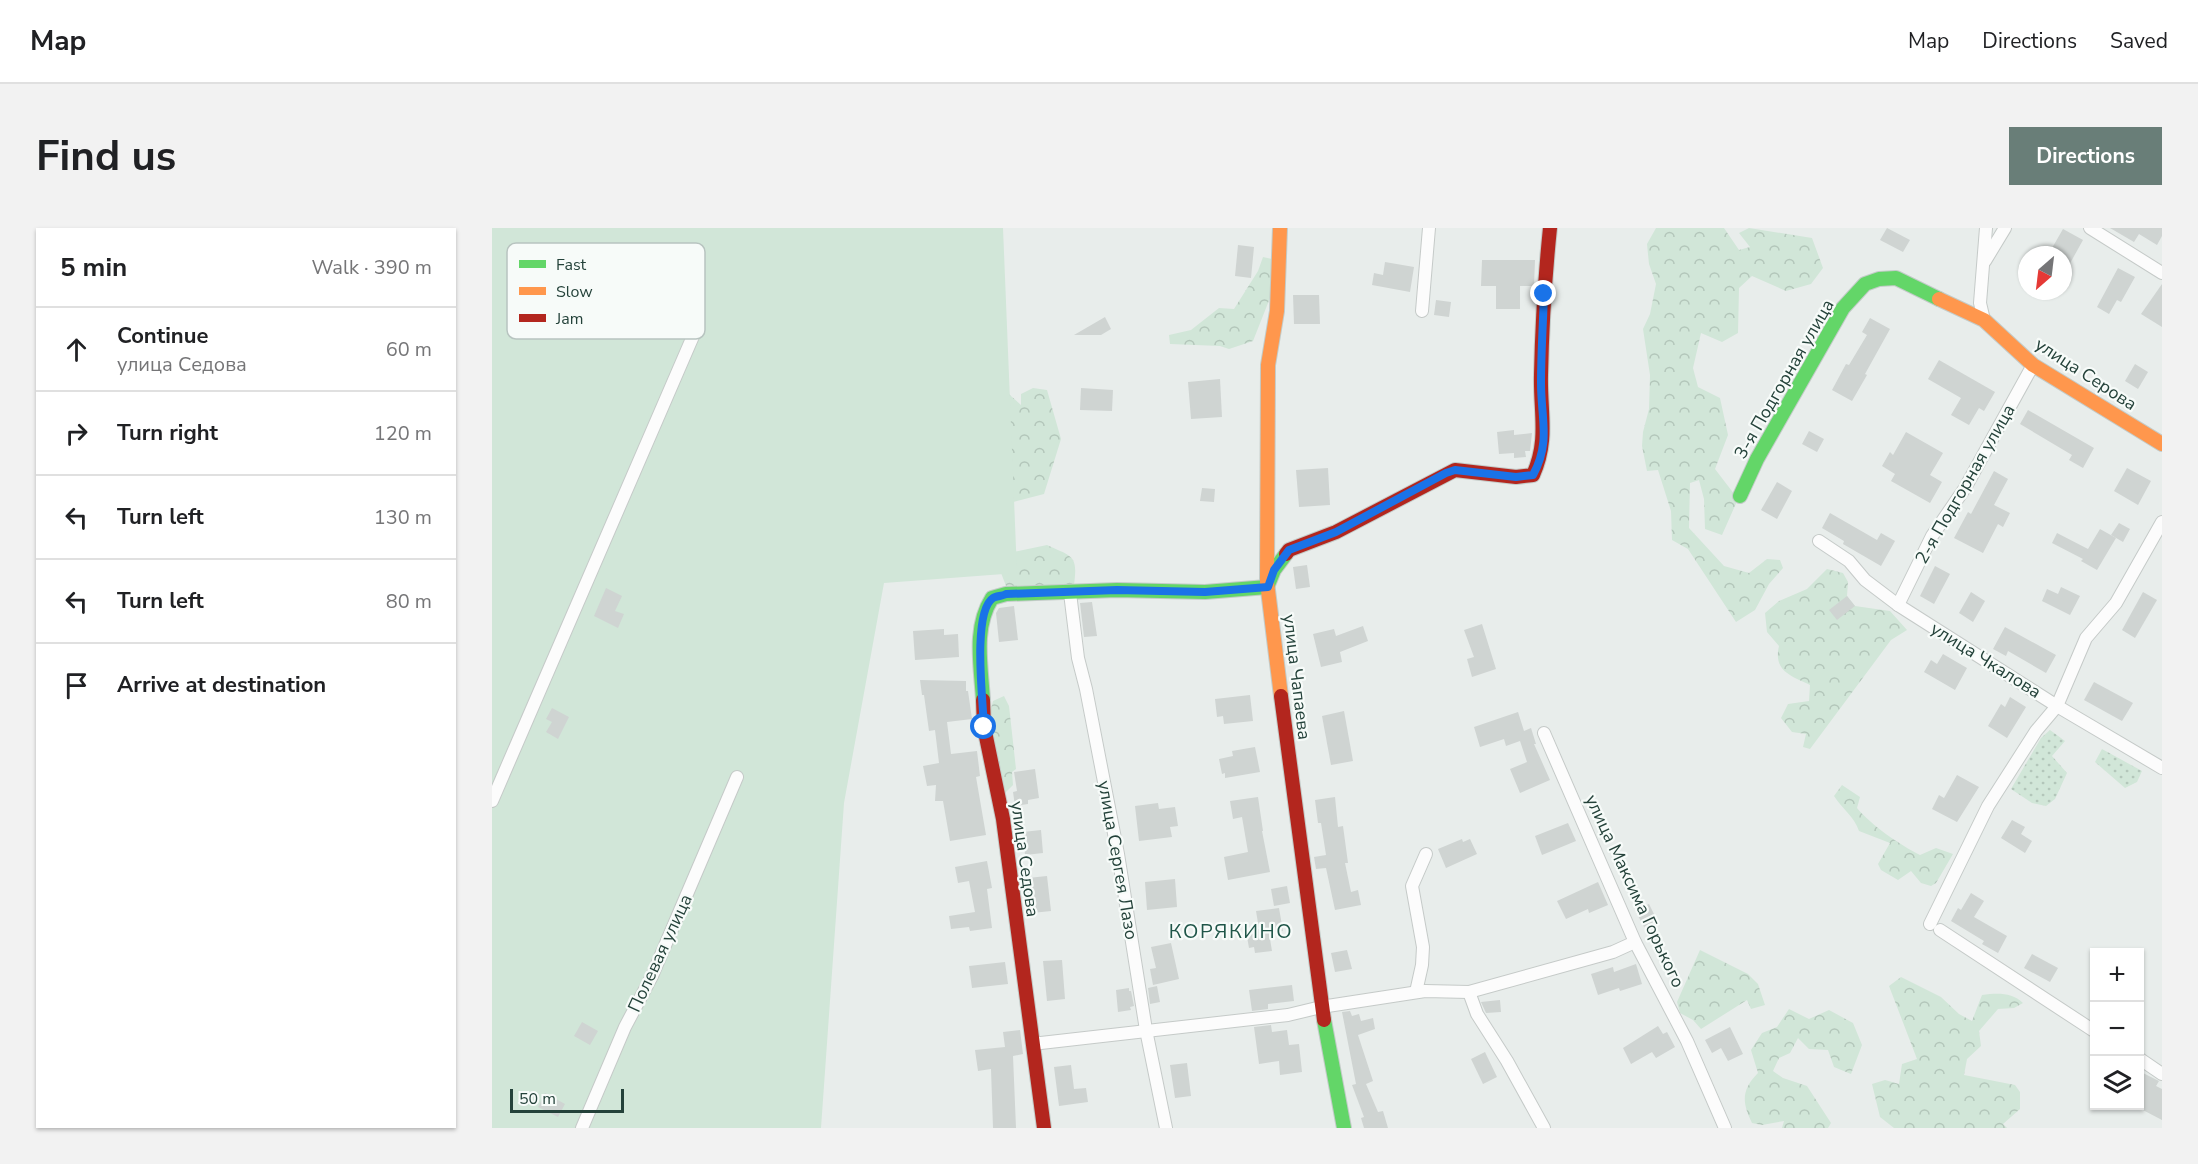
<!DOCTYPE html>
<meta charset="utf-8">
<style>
body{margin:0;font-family:"Nunito Sans",sans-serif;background:#f2f2f2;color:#202124}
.controls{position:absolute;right:18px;bottom:18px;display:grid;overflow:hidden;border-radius:0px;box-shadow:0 2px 4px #0004}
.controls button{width:54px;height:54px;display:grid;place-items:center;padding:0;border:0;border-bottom:2px solid #e0e0e0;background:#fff;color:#202124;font:30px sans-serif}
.compass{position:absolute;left:1526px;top:18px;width:54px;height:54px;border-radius:50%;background:#fff;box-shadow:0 2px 4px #0004;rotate:208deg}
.scale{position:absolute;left:18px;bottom:15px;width:114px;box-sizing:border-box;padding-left:6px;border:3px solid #24423a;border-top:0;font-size:16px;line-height:21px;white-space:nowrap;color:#24423a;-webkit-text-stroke:4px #f7fbf9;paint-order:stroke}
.stop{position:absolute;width:18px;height:18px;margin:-14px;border:4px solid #1a73e8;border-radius:50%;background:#fff}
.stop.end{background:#1a73e8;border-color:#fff;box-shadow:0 2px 6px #0008}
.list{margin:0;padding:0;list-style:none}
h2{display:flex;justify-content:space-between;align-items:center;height:78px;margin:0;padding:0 24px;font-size:26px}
h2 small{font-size:20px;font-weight:400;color:#757577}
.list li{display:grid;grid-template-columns:39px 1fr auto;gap:18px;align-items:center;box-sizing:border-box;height:84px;padding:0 24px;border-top:2px solid #e0e0e0}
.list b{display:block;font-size:22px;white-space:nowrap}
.list p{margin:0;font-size:20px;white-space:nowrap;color:#757577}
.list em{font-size:20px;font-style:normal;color:#757577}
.icon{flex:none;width:33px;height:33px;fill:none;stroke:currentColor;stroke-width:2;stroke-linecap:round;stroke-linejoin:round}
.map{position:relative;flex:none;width:1670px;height:900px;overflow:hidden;border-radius:0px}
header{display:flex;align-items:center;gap:36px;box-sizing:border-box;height:84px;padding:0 30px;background:#fff;border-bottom:2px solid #e0e0e0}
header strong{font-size:28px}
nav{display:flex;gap:33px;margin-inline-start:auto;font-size:21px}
.intro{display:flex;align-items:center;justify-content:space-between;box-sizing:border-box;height:144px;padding:0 36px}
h1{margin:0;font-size:42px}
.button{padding:15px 27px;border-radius:0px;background:#697e78;color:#fff;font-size:21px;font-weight:700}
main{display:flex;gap:36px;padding:0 36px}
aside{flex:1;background:#fff;border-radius:0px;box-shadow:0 2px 4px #0004}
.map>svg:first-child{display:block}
.grass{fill:url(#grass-dots)}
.forest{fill:url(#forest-crowns)}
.garden{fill:#d1e6d8}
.building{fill:#cfd4d2}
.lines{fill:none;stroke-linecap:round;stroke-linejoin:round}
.street-casing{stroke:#c5cac8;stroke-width:14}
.fast-casing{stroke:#c3cbc8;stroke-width:16}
.slow-casing{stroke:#c3cbc8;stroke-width:16}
.jam-casing{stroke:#c3cbc8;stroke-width:16}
.street{stroke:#fcfcfc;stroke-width:12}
.fast{stroke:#63d668;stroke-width:14}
.slow{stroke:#ff974d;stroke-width:14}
.jam{stroke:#b3261e;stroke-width:14}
.route{stroke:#1a73e8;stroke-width:8}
.labels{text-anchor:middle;stroke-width:4.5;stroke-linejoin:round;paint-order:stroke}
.street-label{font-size:18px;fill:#24423a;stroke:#f7fbf9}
.neighbourhood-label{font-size:20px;letter-spacing:1.5px;fill:#1f5548;stroke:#f7fbf9}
.key{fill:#f7fbf9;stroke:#b8c4c0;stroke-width:1.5}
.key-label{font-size:16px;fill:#24423a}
</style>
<header>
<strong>Map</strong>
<nav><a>Map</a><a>Directions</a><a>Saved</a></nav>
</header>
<div class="intro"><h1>Find us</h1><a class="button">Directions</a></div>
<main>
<aside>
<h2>5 min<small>Walk · 390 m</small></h2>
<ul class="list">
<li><svg class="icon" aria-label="ahead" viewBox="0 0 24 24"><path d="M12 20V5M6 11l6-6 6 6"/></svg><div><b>Continue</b><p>улица Седова</p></div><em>60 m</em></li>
<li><svg class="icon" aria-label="right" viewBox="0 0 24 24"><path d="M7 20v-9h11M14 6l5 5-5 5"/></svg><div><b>Turn right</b></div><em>120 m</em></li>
<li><svg class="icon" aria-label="left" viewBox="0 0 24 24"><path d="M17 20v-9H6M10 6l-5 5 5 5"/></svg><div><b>Turn left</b></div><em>130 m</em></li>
<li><svg class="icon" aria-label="left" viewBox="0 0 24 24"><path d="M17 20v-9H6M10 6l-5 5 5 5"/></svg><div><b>Turn left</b></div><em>80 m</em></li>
<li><svg class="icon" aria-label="arrive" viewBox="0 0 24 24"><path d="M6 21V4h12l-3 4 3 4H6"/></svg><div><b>Arrive at destination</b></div></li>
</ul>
</aside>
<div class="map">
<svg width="1670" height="900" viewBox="0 0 1670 900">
<defs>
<pattern id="grass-dots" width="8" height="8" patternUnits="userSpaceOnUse" patternTransform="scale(1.5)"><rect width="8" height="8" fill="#d1e6d8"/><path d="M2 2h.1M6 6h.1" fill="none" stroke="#b3c6ba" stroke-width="1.8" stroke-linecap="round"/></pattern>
<pattern id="forest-crowns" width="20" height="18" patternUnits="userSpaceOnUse" patternTransform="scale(1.5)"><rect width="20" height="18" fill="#d1e6d8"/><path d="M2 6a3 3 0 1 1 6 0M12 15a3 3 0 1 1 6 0" fill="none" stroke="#b3c6ba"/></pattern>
</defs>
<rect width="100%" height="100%" fill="#e8edeb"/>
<g class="grass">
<polygon points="1558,502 1573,513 1560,528 1575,545 1563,571 1554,578 1540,575 1519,561 1549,510"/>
<polygon points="1610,521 1650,543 1645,554 1633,560 1603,534"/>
</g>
<g class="forest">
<polygon points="1164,0 1232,0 1247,22 1258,19 1247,5 1257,0 1320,10 1331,40 1319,56 1294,63 1260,48 1247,60 1246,105 1230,114 1209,105 1201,140 1206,159 1228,170 1236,207 1223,241 1246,271 1230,307 1213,301 1212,271 1207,252 1198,255 1197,300 1232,338 1257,345 1275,331 1288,332 1291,340 1277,356 1263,382 1244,394 1196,321 1180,312 1179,283 1166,242 1155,243 1150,218 1151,204 1157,181 1158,147 1151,101 1158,86 1164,56 1157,36 1155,16"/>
<polygon points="771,29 780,31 778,70 761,113 737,121 728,118 678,116 677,107 699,102 727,80 742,81 766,43"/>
<polygon points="510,160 529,177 529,166 541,160 555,162 569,211 552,266 498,280"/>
<path d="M 555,317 C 581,329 586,327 582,357 L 514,358 L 506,337 L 517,325 Z"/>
<path d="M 1335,341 L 1351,345 L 1356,354 L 1355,368 L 1363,378 L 1398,383 L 1415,402 L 1399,412 L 1318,521 L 1311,519 L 1314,506 L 1300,504 L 1289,490 L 1296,476 L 1317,473 L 1318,457 C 1299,448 1281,443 1287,418 L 1275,404 L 1273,385 L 1287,373 L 1315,361 Z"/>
<polygon points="512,468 517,478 524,541 520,544 521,557 513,565 495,496 501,473"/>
<path d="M 1350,557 L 1368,569 L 1365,580 C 1379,597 1408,617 1428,627 L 1444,620 L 1461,626 L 1444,655 L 1439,658 L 1429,655 L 1419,643 L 1406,652 L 1389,642 L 1386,636 L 1398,615 L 1367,603 C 1362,588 1350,581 1342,568 Z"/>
<polygon points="1208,722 1256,746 1266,756 1273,777 1259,781 1255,772 1209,801 1201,792 1188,785 1185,774"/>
<path d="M 1409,749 L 1449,769 L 1467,786 L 1480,793 L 1490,767 C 1505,765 1520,764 1531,775 L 1522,780 L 1506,781 L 1487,803 L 1489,818 L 1475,831 L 1472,847 L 1523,857 L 1528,864 L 1528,881 L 1511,896 L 1515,900 L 1402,900 L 1388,889 L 1380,856 L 1393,852 L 1407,856 L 1410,836 L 1425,831 L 1397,758 Z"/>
<path d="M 1297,781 L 1317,791 L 1337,782 L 1361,795 L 1370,817 L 1359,846 L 1342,839 L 1336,822 L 1317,821 L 1306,810 L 1298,825 L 1287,830 L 1281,843 L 1291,850 L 1315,858 L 1339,895 L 1336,900 L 1290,900 L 1292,893 L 1270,897 L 1260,895 C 1250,875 1249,862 1266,845 L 1259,822 L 1270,805 L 1285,799 Z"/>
</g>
<polygon class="garden" points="0,0 511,0 525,345 392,355 352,575 329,900 0,900"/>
<g class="building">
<polygon points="1395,0 1418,12 1411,24 1388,12"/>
<polygon points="1618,0 1670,0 1670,8 1665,17 1647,6 1642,14"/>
<polygon points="1571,1 1591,12 1571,48 1571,27 1556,27"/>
<polygon points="746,17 762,19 759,50 743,48"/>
<polygon points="990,32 1043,32 1042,58 1028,58 1028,81 1004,81 1004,58 989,58"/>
<polygon points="893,34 922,39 918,64 880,57 882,45 891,47"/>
<polygon points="1626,40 1643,49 1629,74 1625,72 1617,86 1605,79"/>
<polygon points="1670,56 1670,99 1649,86"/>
<polygon points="801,67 827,67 828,96 802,96"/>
<polygon points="944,72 959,74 957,89 942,87"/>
<polygon points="613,89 619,101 609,107 582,107"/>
<polygon points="1378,90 1398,101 1373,146 1375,147 1360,173 1340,162 1354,136 1357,137 1375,107 1370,104"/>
<polygon points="1447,132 1503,164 1492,183 1487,180 1477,197 1459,187 1469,170 1436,151"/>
<polygon points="1643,136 1656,144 1646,161 1633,153"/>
<polygon points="728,151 730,189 699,191 696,154"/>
<polygon points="589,160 621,162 620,183 588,182"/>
<polygon points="1536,182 1602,220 1591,240 1577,232 1580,227 1528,196"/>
<polygon points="1022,202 1022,207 1040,205 1038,223 1033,223 1034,229 1022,230 1022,225 1007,226 1005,204"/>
<polygon points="1317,203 1332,211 1325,224 1310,216"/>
<polygon points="1414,204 1451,225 1438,247 1450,254 1438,275 1399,253 1403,246 1390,238 1398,224 1401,227"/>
<polygon points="836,240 838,277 807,279 804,242"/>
<polygon points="1635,240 1659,253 1646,277 1622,263"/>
<polygon points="1502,243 1516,251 1502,277 1518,285 1511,299 1506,296 1491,325 1462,310 1476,284 1479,286"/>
<polygon points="1285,254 1300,263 1285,291 1269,282"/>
<polygon points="710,260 723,261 722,274 708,273"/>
<polygon points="1338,285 1385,312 1389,305 1403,313 1389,338 1351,316 1352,313 1330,300"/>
<polygon points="1627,295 1638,301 1631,314 1619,307"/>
<polygon points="1608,301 1624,310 1605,342 1589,333 1591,331 1560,315 1565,305 1596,321"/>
<polygon points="815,337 818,359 804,361 801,339"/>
<polygon points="1443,338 1458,346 1442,376 1428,368"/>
<polygon points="1569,359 1588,368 1578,387 1550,373 1555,361 1566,366"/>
<polygon points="114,360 130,368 123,383 132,386 126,400 102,388"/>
<polygon points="1479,364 1493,373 1481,394 1467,385"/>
<polygon points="1651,364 1665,372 1643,410 1630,402"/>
<polygon points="1355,368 1363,378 1345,392 1337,382"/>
<polygon points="600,374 605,408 592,409 588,375"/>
<polygon points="522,378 526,412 507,414 504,385 507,380"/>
<polygon points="990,396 1004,441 980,449 975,431 982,429 972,402"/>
<polygon points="871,398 876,413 848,424 850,434 829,439 821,406 842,401 844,408"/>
<polygon points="1513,399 1564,427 1554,445 1516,423 1514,428 1501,421"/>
<polygon points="452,401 452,407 466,406 467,429 423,432 421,403"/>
<polygon points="1451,426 1475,440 1463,462 1432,444 1439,432 1445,436"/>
<polygon points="428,452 474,453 474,463 476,463 480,491 455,494 459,526 485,523 488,548 484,549 494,607 458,613 451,573 443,573 444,557 435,558 431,538 447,535 443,502 437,503 432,467 430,467"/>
<polygon points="1602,454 1641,475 1630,493 1592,472"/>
<polygon points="758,467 761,493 732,496 731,488 725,489 723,471"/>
<polygon points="1518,469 1534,479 1515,510 1496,498 1509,476 1513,479"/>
<polygon points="60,480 77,489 66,511 54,504 60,494 54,491"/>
<polygon points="852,483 861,533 839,537 830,488"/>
<polygon points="1026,484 1032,503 1039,500 1044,516 1042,516 1058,552 1028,565 1018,541 1035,534 1028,513 1014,518 1012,511 988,519 982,499"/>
<polygon points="763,519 768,544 733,550 733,545 730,546 727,531 741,528 740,523"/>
<polygon points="543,541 547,570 536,572 536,576 523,578 521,564 525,563 522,544"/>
<polygon points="1465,547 1487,559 1465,594 1440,581 1447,567 1452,570"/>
<polygon points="766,569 771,603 770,603 778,644 736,652 732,629 756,624 750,589 741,591 738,573"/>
<polygon points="843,569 846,599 851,598 856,635 853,635 859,664 866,662 869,677 843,682 834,640 824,641 822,629 834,627 829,595 826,595 823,572"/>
<polygon points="666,575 667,581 683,579 686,598 678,599 680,609 647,613 643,578"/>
<polygon points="1520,592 1533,599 1529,606 1540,613 1533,625 1509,610"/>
<polygon points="1076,595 1084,613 1050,627 1043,608"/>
<polygon points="549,602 551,625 533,627 531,604"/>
<polygon points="970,611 971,614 978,611 985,626 954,640 946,621"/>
<polygon points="495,633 500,660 495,661 500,700 478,703 477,699 459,701 457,688 483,684 477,653 466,655 463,639"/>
<polygon points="555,648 559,683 540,685 536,650"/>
<polygon points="683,651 685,679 655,682 653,654"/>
<polygon points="1106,654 1116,677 1097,685 1096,681 1074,691 1065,673"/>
<polygon points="795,658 798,675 782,678 779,661"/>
<polygon points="1479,665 1492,673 1482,689 1515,708 1506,725 1490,716 1492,713 1459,693 1466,680 1469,682"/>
<polygon points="1157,676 1165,692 1152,699 1143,682"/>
<polygon points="787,680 791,703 777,705 780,723 763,725 762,719 757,720 754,703 767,701 764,683"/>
<polygon points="679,715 687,751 661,757 658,741 664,740 659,719"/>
<polygon points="855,722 860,741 843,744 839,725"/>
<polygon points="1540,726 1566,740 1558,754 1532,740"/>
<polygon points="570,732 573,771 555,773 551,733"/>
<polygon points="513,734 516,756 480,760 477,738"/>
<polygon points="1144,736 1150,756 1128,763 1127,760 1106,767 1099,746 1121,739 1122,744"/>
<polygon points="800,757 802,773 776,776 776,781 760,783 757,762"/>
<polygon points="665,758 668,774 658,776 656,760"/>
<polygon points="637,760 637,763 639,763 642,778 638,779 639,782 626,784 624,762"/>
<polygon points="1008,772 1009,784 994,785 989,774"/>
<polygon points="858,783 860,788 867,786 869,793 881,790 883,801 866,807 881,853 874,856 886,884 891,883 896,900 872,900 869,890 872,889 860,857 864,856 850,784"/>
<polygon points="90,794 106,803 98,817 82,808"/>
<polygon points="779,797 780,804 795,802 797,817 807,816 810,844 788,847 787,833 767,836 762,799"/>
<polygon points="1166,798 1171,806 1175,804 1183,819 1164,830 1160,824 1139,836 1131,820"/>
<polygon points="1238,799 1251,826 1236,833 1229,820 1220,825 1213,812"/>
<polygon points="528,802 531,826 521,828 524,900 501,900 499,841 486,843 483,822 513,819 511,804"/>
<polygon points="993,824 1005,849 991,856 979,831"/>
<polygon points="695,835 699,868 683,870 678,837"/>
<polygon points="579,837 582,861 594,860 596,874 567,878 562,839"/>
<polygon points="1647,843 1667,853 1664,858 1670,861 1670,892 1647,880"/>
<polygon points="53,865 73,876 66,889 46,879"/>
</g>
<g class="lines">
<g class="street-casing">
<g id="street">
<polyline points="1598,0 1670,45"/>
<polyline points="1493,33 1513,0"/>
<polyline points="930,83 937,0"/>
<polyline points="1492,92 1488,75 1494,0"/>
<polyline points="1327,313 1357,333 1373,352 1406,377 1565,478 1670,540"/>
<polyline points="578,365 586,430 594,461 626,626 654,802 674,900"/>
<polyline points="1406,377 1440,308 1473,260 1541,137"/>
<polyline points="1052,505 1143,714 1195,813 1233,900"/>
<polyline points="0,573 205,99"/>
<polyline points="1438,696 1496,578 1544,503 1565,478 1594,410 1624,375 1670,294"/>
<polyline points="1448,702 1602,803"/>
<polyline points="924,764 930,737 931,719 920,658 934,626"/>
<polyline points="977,764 985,786 1015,833 1052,900"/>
<polyline points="540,816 796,787 829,779 933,763 977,764 1121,724 1143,714"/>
<polyline points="1648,831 1670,846"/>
<polyline points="90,900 133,799 160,748 245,549"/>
</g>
</g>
<g class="fast-casing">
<g id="fast">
<polyline points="1248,268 1265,231 1351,80 1373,56 1387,51 1404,50 1447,71"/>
<path d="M 491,472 C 489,437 481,400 500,370 L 514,366 L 625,362 L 713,364 L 775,359 L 782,342 L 794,326"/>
<polyline points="832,792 852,900"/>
</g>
</g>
<g class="slow-casing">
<g id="slow">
<polyline points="788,0 785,83 776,137 775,354 789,468"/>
<polyline points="1447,71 1492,92 1541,137 1670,216"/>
</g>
</g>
<g class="jam-casing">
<g id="jam">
<path d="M 794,326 L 797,322 L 844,304 L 963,242 L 1024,249 L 1041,247 C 1057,212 1048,184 1049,147 C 1050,98 1053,49 1058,0"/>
<polyline points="789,468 832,792"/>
<polyline points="491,472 492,499 511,591 552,900"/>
</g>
</g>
<use href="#street" class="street"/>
<use href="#fast" class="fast"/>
<use href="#slow" class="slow"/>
<use href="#jam" class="jam"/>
</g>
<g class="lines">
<path class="route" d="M 492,499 C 491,474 480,384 501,370 C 504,368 511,368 514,366 L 625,362 L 713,364 L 776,359 L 782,342 L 797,322 L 844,304 L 954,245 L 963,242 L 1024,249 L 1041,247 C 1059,214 1049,191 1049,155 C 1049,126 1051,96 1052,66"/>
</g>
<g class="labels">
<g class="street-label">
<text transform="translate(1594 146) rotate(33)" y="6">улица Серова</text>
<text transform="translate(1292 151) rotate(-60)" y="6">3-я Подгорная улица</text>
<text transform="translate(1473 256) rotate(-60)" y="6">2-я Подгорная улица</text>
<text transform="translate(1494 432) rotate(32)" y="6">улица Чкалова</text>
<text transform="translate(805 449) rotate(83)" y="6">улица Чапаева</text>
<text transform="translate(533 631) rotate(82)" y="6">улица Седова</text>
<text transform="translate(626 632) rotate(80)" y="6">улица Сергея Лазо</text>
<text transform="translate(1143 663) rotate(65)" y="6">улица Максима Горького</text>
<text transform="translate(168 725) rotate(-65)" y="6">Полевая улица</text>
</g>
<g class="neighbourhood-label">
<text x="739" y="710">КОРЯКИНО</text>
</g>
</g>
<rect x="15" y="15" width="198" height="96" rx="9" class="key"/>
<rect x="27" y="32" width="27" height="8" fill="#63d668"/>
<rect x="27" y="59" width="27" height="8" fill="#ff974d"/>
<rect x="27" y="86" width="27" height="8" fill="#b3261e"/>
<g class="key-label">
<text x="64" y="42">Fast</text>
<text x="64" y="69">Slow</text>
<text x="64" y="96">Jam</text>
</g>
</svg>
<div class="controls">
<button>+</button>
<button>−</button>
<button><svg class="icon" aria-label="layers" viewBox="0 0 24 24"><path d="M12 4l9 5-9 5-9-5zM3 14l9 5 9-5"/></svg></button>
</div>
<svg class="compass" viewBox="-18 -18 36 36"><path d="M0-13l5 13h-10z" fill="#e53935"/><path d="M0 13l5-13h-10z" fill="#757577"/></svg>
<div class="scale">50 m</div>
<div class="stop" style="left:492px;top:499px"></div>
<div class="stop end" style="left:1052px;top:66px"></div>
</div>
</main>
